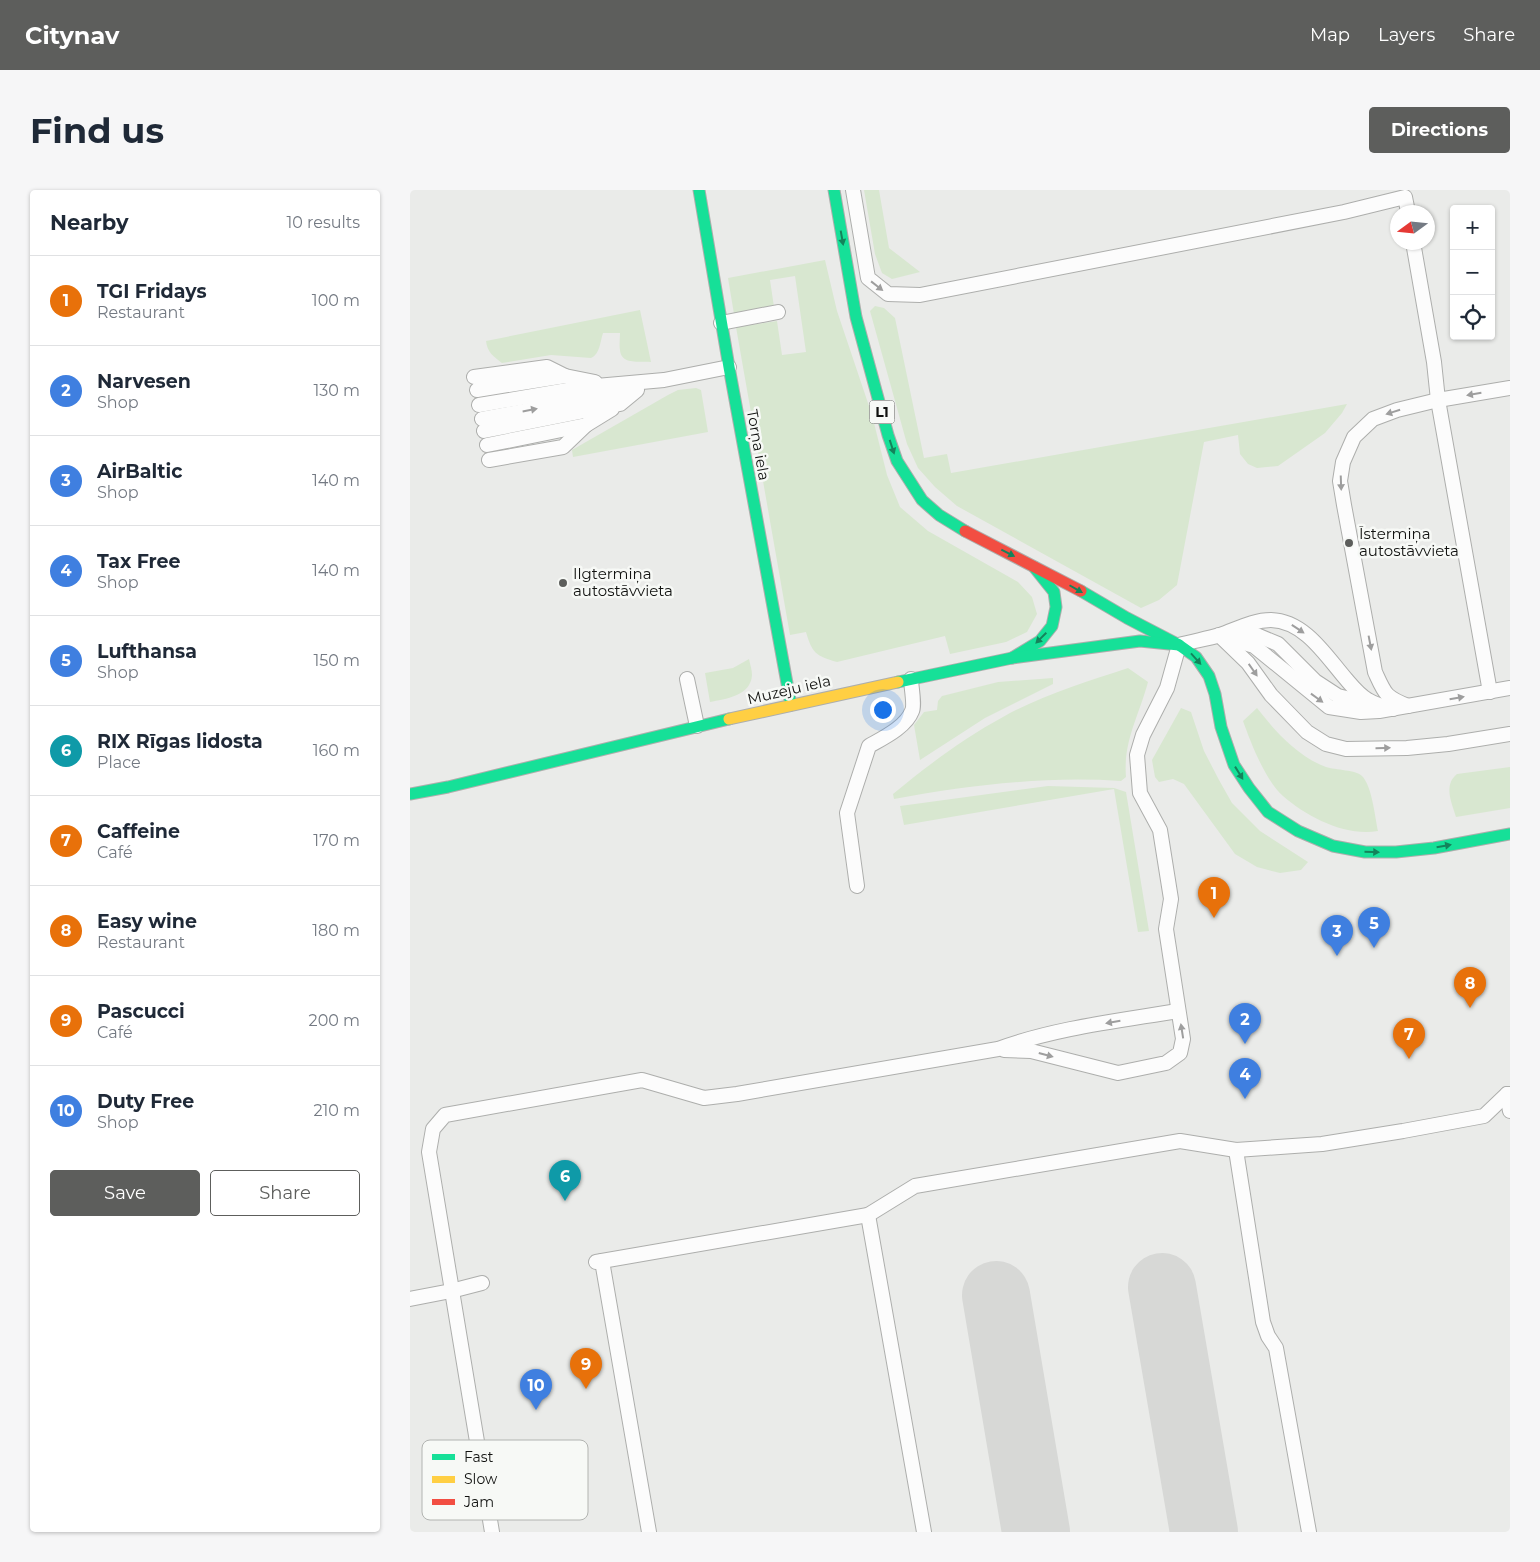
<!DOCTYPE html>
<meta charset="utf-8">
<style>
body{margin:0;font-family:Montserrat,sans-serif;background:#f6f6f7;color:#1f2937}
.controls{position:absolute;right:15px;top:15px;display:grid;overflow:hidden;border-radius:5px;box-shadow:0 1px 4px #0004}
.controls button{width:45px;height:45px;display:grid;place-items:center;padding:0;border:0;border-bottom:1px solid #e0e1e3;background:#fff;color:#1f2937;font:25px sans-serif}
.compass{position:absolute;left:980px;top:15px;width:45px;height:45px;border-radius:50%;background:#fff;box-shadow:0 1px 4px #0004;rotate:255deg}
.you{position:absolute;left:472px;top:519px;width:18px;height:18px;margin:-12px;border:4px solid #fff;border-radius:50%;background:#1a73e8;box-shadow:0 0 0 8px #1a73e833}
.badge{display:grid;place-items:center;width:32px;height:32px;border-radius:50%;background:#5d5e5c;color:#fff;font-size:16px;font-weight:700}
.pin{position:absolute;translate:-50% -41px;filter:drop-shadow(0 1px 2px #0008)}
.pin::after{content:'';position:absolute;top:26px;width:18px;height:15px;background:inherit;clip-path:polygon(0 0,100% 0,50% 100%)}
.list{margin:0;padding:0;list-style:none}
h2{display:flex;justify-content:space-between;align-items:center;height:65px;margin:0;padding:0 20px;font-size:21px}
h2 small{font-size:16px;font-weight:400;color:#747a83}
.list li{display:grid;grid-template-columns:32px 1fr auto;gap:15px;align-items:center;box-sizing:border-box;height:90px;padding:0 20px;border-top:1px solid #e0e1e3}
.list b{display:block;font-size:19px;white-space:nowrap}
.list p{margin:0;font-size:16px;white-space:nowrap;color:#747a83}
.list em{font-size:16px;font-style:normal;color:#747a83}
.actions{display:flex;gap:10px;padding:15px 20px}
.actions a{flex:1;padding:11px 0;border:1px solid #5d5e5c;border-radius:5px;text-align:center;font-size:18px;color:#5d5e5c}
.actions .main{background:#5d5e5c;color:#fff}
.icon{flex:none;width:28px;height:28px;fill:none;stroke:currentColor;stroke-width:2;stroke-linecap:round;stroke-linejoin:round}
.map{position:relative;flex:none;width:1100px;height:1342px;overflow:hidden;border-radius:5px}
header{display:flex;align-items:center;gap:30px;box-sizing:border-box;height:70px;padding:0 25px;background:#5d5e5c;color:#fff}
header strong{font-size:24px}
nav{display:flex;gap:28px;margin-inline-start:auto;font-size:18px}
.intro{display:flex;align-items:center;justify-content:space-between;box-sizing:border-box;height:120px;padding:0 30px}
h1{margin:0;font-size:35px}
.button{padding:12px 22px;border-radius:5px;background:#5d5e5c;color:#fff;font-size:18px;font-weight:700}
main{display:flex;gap:30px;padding:0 30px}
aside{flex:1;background:#fff;border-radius:5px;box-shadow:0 1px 4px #0004}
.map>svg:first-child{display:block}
.green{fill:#d8e7d0}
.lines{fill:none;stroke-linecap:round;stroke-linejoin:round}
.taxiway{stroke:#d7d8d6;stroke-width:68}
.lane-casing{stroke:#adaeac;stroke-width:16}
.fast-casing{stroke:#adaeac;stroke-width:13}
.slow-casing{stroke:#adaeac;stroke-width:13}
.jam-casing{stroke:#adaeac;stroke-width:13}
.lane{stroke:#fcfcfc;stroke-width:14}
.fast{stroke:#16e098;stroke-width:11}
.slow{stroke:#ffcf43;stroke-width:11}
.jam{stroke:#f24e42;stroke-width:11}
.oneway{fill:#14835b}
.oneway2{fill:#9e9e9e}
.poi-dot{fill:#5d5e5c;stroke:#f7f9f6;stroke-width:2}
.labels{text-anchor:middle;stroke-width:5;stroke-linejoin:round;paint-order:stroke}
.shield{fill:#f7f9f6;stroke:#565755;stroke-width:1}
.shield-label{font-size:14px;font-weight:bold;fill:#111210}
.street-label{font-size:15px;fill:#111210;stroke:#f7f9f6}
.poi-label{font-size:15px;fill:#111210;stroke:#f7f9f6;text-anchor:start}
.key{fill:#f7f9f6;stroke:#b2b4b1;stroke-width:1}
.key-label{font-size:14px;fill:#111210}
</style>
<header>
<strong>Citynav</strong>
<nav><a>Map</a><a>Layers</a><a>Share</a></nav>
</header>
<div class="intro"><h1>Find us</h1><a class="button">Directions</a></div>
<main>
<aside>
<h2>Nearby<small>10 results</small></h2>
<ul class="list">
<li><span class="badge" style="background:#e8710a">1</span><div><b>TGI Fridays</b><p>Restaurant</p></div><em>100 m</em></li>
<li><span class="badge" style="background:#3f7fe0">2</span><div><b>Narvesen</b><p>Shop</p></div><em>130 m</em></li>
<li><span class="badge" style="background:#3f7fe0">3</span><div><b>AirBaltic</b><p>Shop</p></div><em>140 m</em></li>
<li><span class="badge" style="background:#3f7fe0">4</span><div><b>Tax Free</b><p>Shop</p></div><em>140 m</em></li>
<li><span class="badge" style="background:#3f7fe0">5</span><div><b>Lufthansa</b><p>Shop</p></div><em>150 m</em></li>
<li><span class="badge" style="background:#0f9aa8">6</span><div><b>RIX Rīgas lidosta</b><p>Place</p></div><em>160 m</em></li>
<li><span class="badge" style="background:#e8710a">7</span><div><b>Caffeine</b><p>Café</p></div><em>170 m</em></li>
<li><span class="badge" style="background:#e8710a">8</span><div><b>Easy wine</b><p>Restaurant</p></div><em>180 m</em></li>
<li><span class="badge" style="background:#e8710a">9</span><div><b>Pascucci</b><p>Café</p></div><em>200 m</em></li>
<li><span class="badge" style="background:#3f7fe0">10</span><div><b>Duty Free</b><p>Shop</p></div><em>210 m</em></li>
</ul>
<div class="actions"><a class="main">Save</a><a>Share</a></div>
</aside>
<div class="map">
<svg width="1100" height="1342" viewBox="0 0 1100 1342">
<rect width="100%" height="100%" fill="#eaebe9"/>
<g class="green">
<polygon points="454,0 469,0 479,58 510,82 482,89 472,83 465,64"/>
<path d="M 415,70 L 427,121 L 462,225 L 477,285 L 490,317 L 518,341 L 608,392 L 622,407 L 627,424 L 617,442 L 596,452 L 540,464 L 535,446 L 427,472 C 406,466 402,463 396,442 L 380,445 L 326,137 L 367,131 L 372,165 L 396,162 L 385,86 L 360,90 L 364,117 L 324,124 L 318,88 Z"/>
<polygon points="465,116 474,118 485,128 514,268 537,264 541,283 937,214 932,223 915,243 868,276 847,278 838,274 830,264 828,245 794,252 767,395 749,410 731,418 547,316 525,297 508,278 497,254 460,121"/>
<path d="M 230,120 L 241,172 C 230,171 211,175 210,160 C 209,155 210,149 210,143 L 193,143 C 190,152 190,164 181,168 L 141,165 L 92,173 C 84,167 77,162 76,151 Z"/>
<polygon points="286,198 291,200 298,242 163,267 162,260 258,205 268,200"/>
<path d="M 339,469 C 340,474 342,480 342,485 C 341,506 315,509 300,512 L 295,483 L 323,478 Z"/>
<path d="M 718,478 L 738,492 C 729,526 713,551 716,587 L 711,591 C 635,586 559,595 484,609 L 483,604 C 517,576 554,548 593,527 C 632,505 676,492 718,478 Z"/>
<polygon points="643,488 643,494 575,528 510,570 504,535 514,522 527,520 528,511 532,506 588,492"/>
<polygon points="771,518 781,522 794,561 809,590 822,613 850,641 898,672 891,680 870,683 847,677 825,664 774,594 763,589 749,592 745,587 742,570"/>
<path d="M 847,518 C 865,541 887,566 916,577 C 925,580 947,580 952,586 C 962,596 965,627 968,641 C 936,647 897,627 873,606 C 855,590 841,553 833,531 Z"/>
<path d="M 1100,577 L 1100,618 L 1046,627 C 1042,613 1033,595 1047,584 Z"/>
<polygon points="638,596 704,598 716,602 739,741 728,742 704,599 494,635 490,616"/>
</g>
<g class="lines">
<g class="taxiway">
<polyline points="752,1097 794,1342"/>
<polyline points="586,1105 626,1342"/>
</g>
<g class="lane-casing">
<g id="lane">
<polyline points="443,0 458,88 478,104 510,105 934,22 995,7 998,22"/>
<polyline points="1003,52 1024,172 1028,210 1080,502"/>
<polyline points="311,133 368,122"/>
<polyline points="64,187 137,177 155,186"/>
<polyline points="67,200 155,186 185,192"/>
<polyline points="69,215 175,197 254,190 319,177"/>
<polyline points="72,229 213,202"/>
<polyline points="74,241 210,214 227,200"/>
<polyline points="77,255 176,235 202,219"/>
<polyline points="79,270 153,257 176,235"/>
<polyline points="809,445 838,473 861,505 897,542 916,554 936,559 997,558 1038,554 1100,544"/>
<polyline points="822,445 844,444 868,454 905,491 928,506 961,514"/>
<polyline points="812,446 844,456 919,517 951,522 969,521 1100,498"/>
<polyline points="277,489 287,536"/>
<path d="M 998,516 C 975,507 975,504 965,482 L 934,315 L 930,291 L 933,272 L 944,247 L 963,229 L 987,220 L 1028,210 L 1100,198"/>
<path d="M 447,696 L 437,623 L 459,556 C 473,548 496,537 502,521 C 505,515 501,496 501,489"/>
<path d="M 594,860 L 621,861 L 708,883 L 756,873 L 770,863 L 773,849 L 756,739 L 761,709 L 750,640 L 730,603 L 727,565 L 733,545 L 757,498 L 769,455 C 783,451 797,449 810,445 C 827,439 843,430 861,430 C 895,431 916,466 936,489 C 942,496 949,505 958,510 C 966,515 974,517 983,519"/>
<polyline points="1097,904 1100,921"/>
<polyline points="826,960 853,1132 858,1146 866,1158 899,1342"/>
<polyline points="458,1025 514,1342"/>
<polyline points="192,1071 239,1342"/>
<polyline points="186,1072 458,1025 505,996 770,951 826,960 912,954 993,941 1074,926 1097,904 1100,904"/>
<polyline points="0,1109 41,1101 72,1093"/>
<path d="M 82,1342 L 19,962 L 23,939 L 35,925 L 232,890 L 294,908 L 327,904 L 588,859 C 645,838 708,831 768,821"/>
</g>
</g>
<g class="fast-casing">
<g id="fast">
<polyline points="289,0 319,177 381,515"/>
<polyline points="424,0 446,127 478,245 487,271 512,310 529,325 555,341"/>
<polyline points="671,401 717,428 769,455 786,467 799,486 805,504 811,537 824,575 839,598 858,622 888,641 923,656 955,662 986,662 1024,658 1100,644"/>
<polyline points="602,468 630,451 642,436 646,417 644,402 624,377"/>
<polyline points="488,492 602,468 730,451 769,455"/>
<polyline points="0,604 38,597 319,529"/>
</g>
</g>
<g class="slow-casing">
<polyline id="slow" points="319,529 488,492"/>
</g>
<g class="jam-casing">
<polyline id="jam" points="555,341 671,401"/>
</g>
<use href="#lane" class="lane"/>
<use href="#fast" class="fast"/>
<use href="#slow" class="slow"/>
<use href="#jam" class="jam"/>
</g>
<defs><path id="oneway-solid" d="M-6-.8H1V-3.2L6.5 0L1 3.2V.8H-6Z" transform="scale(1.25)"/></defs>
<g class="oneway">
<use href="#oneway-solid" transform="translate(432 48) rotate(80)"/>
<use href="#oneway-solid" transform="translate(482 257) rotate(72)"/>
<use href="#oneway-solid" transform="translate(598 363) rotate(27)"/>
<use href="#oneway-solid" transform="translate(666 399) rotate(30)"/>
<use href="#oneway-solid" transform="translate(631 448) rotate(135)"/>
<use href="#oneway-solid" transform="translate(786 469) rotate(48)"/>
<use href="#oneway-solid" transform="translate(829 583) rotate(58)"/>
<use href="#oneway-solid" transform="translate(1034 656) rotate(-10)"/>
<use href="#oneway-solid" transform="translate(962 662) rotate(2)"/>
</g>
<g class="oneway2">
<use href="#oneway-solid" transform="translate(467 96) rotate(38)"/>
<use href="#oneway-solid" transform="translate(1064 204) rotate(170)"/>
<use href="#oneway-solid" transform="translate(120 220) rotate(-11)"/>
<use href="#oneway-solid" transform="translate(983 222) rotate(162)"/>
<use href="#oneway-solid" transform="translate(931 293) rotate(88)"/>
<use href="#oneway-solid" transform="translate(888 439) rotate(34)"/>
<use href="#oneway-solid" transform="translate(960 453) rotate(79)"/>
<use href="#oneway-solid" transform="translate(843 480) rotate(55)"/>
<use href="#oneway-solid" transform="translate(907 508) rotate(36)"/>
<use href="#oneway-solid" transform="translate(1047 508) rotate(-10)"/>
<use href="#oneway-solid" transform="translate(973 558) rotate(-1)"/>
<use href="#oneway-solid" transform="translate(703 832) rotate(170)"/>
<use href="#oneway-solid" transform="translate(772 841) rotate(-99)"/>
<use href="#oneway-solid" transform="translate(636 865) rotate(15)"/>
</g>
<g class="poi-dot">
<circle cx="939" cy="353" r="5"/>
<circle cx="153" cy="393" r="5"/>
</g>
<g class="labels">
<rect class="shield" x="459.5" y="210.5" width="25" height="23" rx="4"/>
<g class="shield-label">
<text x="472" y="227">L1</text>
</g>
<g class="street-label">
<text transform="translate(348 255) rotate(80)" y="5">Torņa iela</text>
<text transform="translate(379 500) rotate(-13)" y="5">Muzeju iela</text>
</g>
<g class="poi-label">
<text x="949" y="349">Īstermiņa<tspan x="949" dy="17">autostāvvieta</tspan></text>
<text x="163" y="389">Ilgtermiņa<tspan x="163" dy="17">autostāvvieta</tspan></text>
</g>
</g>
<rect x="12" y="1250" width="166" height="80" rx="8" class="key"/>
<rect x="22" y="1264" width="23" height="6" fill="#16e098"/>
<rect x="22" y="1286" width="23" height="7" fill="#ffcf43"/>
<rect x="22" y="1309" width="23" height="6" fill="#f24e42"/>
<g class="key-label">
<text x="54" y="1272">Fast</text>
<text x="54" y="1294">Slow</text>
<text x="54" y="1317">Jam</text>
</g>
</svg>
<div class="controls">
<button>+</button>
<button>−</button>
<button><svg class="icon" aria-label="locate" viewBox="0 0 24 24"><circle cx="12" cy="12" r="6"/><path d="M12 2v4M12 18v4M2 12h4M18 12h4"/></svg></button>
</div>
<svg class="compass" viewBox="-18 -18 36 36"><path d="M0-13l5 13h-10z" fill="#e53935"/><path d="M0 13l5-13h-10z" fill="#747a83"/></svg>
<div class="you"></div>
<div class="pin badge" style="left:804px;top:728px;background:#e8710a">1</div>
<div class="pin badge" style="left:835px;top:854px;background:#3f7fe0">2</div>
<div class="pin badge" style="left:927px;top:766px;background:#3f7fe0">3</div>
<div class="pin badge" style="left:835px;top:909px;background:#3f7fe0">4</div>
<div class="pin badge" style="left:964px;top:758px;background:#3f7fe0">5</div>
<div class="pin badge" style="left:155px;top:1011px;background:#0f9aa8">6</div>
<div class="pin badge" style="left:999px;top:869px;background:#e8710a">7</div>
<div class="pin badge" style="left:1060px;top:818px;background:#e8710a">8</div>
<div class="pin badge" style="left:176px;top:1199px;background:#e8710a">9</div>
<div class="pin badge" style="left:126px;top:1220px;background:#3f7fe0">10</div>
</div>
</main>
